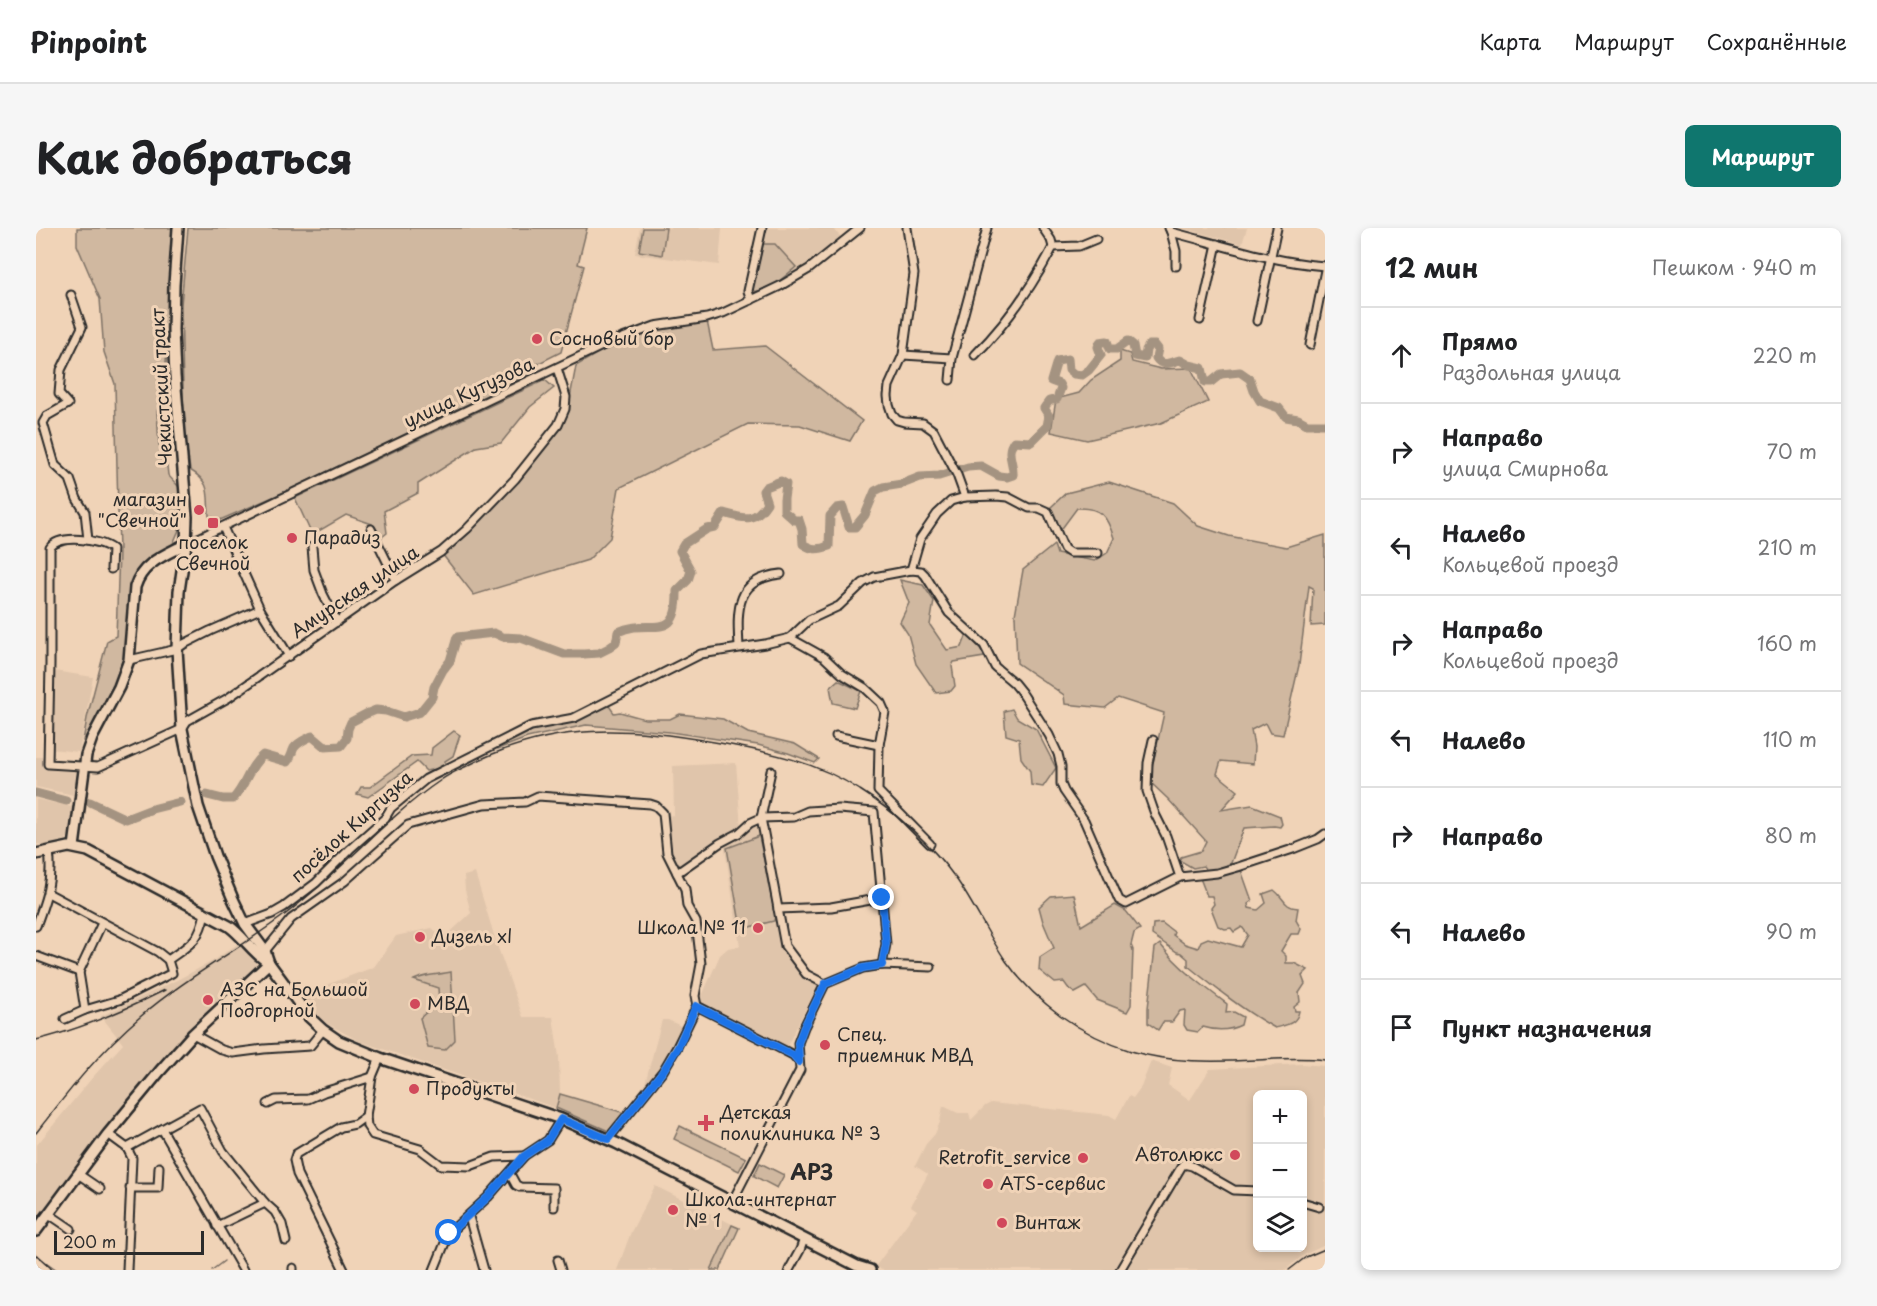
<!DOCTYPE html>
<html lang="ru">
<meta charset="utf-8">
<style>
body{margin:0;font-family:"Playpen Sans",sans-serif;background:#f6f6f6;color:#202124}
.controls{position:absolute;right:18px;bottom:18px;display:grid;overflow:hidden;border-radius:9px;box-shadow:0 3px 9px #0003}
.controls button{width:54px;height:54px;display:grid;place-items:center;padding:0;border:0;border-bottom:2px solid #e0e0e0;background:#fff;color:#202124;font:30px sans-serif}
.scale{position:absolute;left:18px;bottom:15px;width:150px;box-sizing:border-box;padding-left:6px;border:3px solid #2b2b2b;border-top:0;font-size:16px;line-height:21px;white-space:nowrap;color:#2b2b2b;-webkit-text-stroke:4px #f0d3b7;paint-order:stroke}
.stop{position:absolute;width:18px;height:18px;margin:-14px;border:4px solid #1a73e8;border-radius:50%;background:#fff}
.stop.end{background:#1a73e8;border-color:#fff;box-shadow:0 2px 6px #0008}
.list{margin:0;padding:0;list-style:none}
h2{display:flex;justify-content:space-between;align-items:center;height:78px;margin:0;padding:0 24px;font-size:26px}
h2 small{font-size:20px;font-weight:400;color:#757577}
.list li{display:grid;grid-template-columns:39px 1fr auto;gap:18px;align-items:center;box-sizing:border-box;height:96px;padding:0 24px;border-top:2px solid #e0e0e0}
.list b{display:block;font-size:22px;white-space:nowrap}
.list p{margin:0;font-size:20px;white-space:nowrap;color:#757577}
.list em{font-size:20px;font-style:normal;color:#757577}
.icon{flex:none;width:33px;height:33px;fill:none;stroke:currentColor;stroke-width:2;stroke-linecap:round;stroke-linejoin:round}
.map{position:relative;flex:none;width:1289px;height:1042px;overflow:hidden;border-radius:9px}
header{display:flex;align-items:center;gap:36px;box-sizing:border-box;height:84px;padding:0 30px;background:#fff;border-bottom:2px solid #e0e0e0}
header strong{font-size:28px}
nav{display:flex;gap:33px;margin-inline-start:auto;font-size:21px}
.intro{display:flex;align-items:center;justify-content:space-between;box-sizing:border-box;height:144px;padding:0 36px}
h1{margin:0;font-size:42px}
.button{padding:15px 27px;border-radius:9px;background:#0f766e;color:#fff;font-size:21px;font-weight:700}
main{display:flex;gap:36px;padding:0 36px}
aside{flex:1;background:#fff;border-radius:9px;box-shadow:0 3px 9px #0003}
.map>svg:first-child{display:block}
.built{fill:#e0c5ab;fill-rule:evenodd}
.green{fill:#d0b8a0;stroke:#7e7266;stroke-width:1.5}
.lines{fill:none;stroke-linecap:round;stroke-linejoin:round}
.stream{stroke:#74695f;stroke-width:1.5}
.river{stroke:#a49381;stroke-width:9}
.minor-casing{stroke:#2b2b2b;stroke-width:11}
.major-casing{stroke:#2b2b2b;stroke-width:14}
.minor{stroke:#f0d3b7;stroke-width:7}
.major{stroke:#f0d3b7;stroke-width:9}
.rail{stroke:#2b2b2b;stroke-width:1.5}
.route{stroke:#1a73e8;stroke-width:8}
.poi-dot{fill:#d1495b;stroke:#f0d3b7;stroke-width:2}
.labels{text-anchor:middle;stroke-width:6;stroke-linejoin:round;paint-order:stroke}
.poi-label{font-size:18px;fill:#2b2b2b;stroke:#f0d3b7;text-anchor:start}
.street-label{font-size:18px;fill:#2b2b2b;stroke:#f0d3b7}
.quarter-label{font-size:21px;font-weight:bold;fill:#2b2b2b;stroke:#f0d3b7}
</style>
<header>
<strong>Pinpoint</strong>
<nav><a>Карта</a><a>Маршрут</a><a>Сохранённые</a></nav>
</header>
<div class="intro"><h1>Как добраться</h1><a class="button">Маршрут</a></div>
<main>
<div class="map">
<svg width="1289" height="1042" viewBox="0 0 1289 1042">
<rect width="100%" height="100%" fill="#f0d3b7"/>
<filter id="ink" filterUnits="userSpaceOnUse"><feTurbulence type="fractalNoise" baseFrequency=".0167" numOctaves="2"/><feDisplacementMap in="SourceGraphic" scale="12" xChannelSelector="R" yChannelSelector="G"/><feConvolveMatrix kernelMatrix="1 2 1 2 8 2 1 2 1" color-interpolation-filters="sRGB"/></filter>
<g filter="url(#ink)">
<g class="built">
<polygon points="604,0 686,0 683,37 599,26"/>
<polygon points="728,0 796,0 806,10 771,39 743,56 718,67 715,62"/>
<polygon points="1146,0 1211,0 1206,16"/>
<polygon points="18,443 57,449 43,524 15,521"/>
<polygon points="0,529 9,529 10,537 40,542 38,567 0,559"/>
<polygon points="700,535 705,600 642,642 632,624 629,588 638,587 637,538"/>
<polygon points="0,571 41,580 37,601 30,612 12,618 0,616"/>
<polygon points="715,596 726,603 747,719 783,755 750,820 662,777 684,727 692,720 704,718 688,615"/>
<polygon points="439,645 461,717 487,789 517,789 523,829 524,866 520,880 323,813 292,796 278,785 264,767 338,739 360,708 396,700 408,710 435,685 429,662 428,648"/>
<polygon points="206,713 219,729 220,737 217,744 208,755 156,803 0,996 0,918 56,850 87,816 65,788 141,752 175,734"/>
<polygon points="626,792 632,792 647,799 640,817 624,841 607,863"/>
<path d="M 1115,833 L 1136,840 L 1132,857 L 1154,872 L 1174,841 L 1266,836 L 1289,838 L 1289,1017 L 1268,1027 L 1249,1042 L 1087,1042 L 1146,941 L 1155,941 L 1200,967 L 1204,960 L 1195,957 L 1148,931 L 1081,1042 L 846,1042 L 839,1039 L 881,982 L 875,978 L 892,946 L 879,938 L 890,916 L 899,906 L 904,894 L 907,878 L 922,885 L 933,885 L 935,892 L 949,878 L 955,875 L 1063,886 L 1073,887 L 1080,891 L 1093,868 L 1097,870 L 1105,859 ZM 1222,866 L 1266,866 L 1266,1020 L 1222,1020 Z"/>
<polygon points="619,958 704,1000 684,1042 581,1042 595,1004"/>
</g>
<g class="green">
<polygon points="41,0 136,0 129,159 121,183 123,217 129,220 132,247 143,259 145,279 143,302 136,318 107,335 99,346 96,359 92,419 81,458 52,515 47,513 51,490 71,413 80,408 83,324 79,156 68,124 64,71 41,17"/>
<path d="M 152,0 L 551,0 L 542,36 L 548,38 L 525,124 L 503,135 L 501,143 L 255,261 L 184,292 L 173,288 C 171,266 176,255 154,242 L 148,200 L 145,77 Z"/>
<polygon points="607,0 630,0 626,27 603,23"/>
<path d="M 727,16 L 739,16 L 760,39 C 748,49 733,65 716,63 Z"/>
<path d="M 671,93 L 677,122 L 729,118 L 826,193 L 814,213 L 764,197 L 712,196 L 583,260 L 574,310 L 552,332 L 438,367 L 406,326 L 525,198 L 533,175 L 540,138 C 565,123 591,107 621,101 C 637,97 655,96 671,93 Z"/>
<polygon points="1084,123 1094,126 1096,134 1125,141 1155,140 1172,174 1125,195 1051,212 1015,204 1020,171 1043,165 1055,152 1084,133"/>
<polygon points="509,152 518,160 494,179 465,215 440,219 382,256 382,265 348,283 351,305 346,309 336,296 310,287 276,307 259,270"/>
<path d="M 1073,254 L 1137,275 L 1162,298 L 1193,308 L 1250,319 L 1289,307 L 1289,397 L 1275,398 L 1277,360 L 1273,358 L 1263,437 L 1247,507 L 1234,505 L 1229,495 L 1215,502 L 1218,519 L 1217,536 L 1185,533 L 1181,546 L 1202,563 L 1185,582 L 1216,577 L 1244,588 L 1246,596 L 1244,599 L 1238,598 L 1208,600 L 1195,635 L 1180,643 L 1170,642 L 1167,638 L 1157,640 L 1143,632 L 1145,629 L 1165,623 L 1170,613 L 1132,571 L 1113,553 L 1128,485 L 1082,470 L 1069,480 L 1029,476 L 1028,467 L 981,435 L 979,387 L 987,342 L 1018,317 L 1021,326 L 1059,333 L 1071,325 L 1078,310 C 1071,288 1065,279 1041,280 L 1024,303 L 1014,280 L 1030,265 Z"/>
<polygon points="864,352 887,357 898,373 894,397 911,422 926,419 931,406 948,425 948,429 918,434 916,438 919,458 915,463 900,465 880,436 872,406 864,394 873,375"/>
<polygon points="802,452 825,463 819,480 797,475 794,459"/>
<polygon points="571,475 578,485 584,484 609,491 634,491 644,486 687,491 712,505 759,516 783,531 779,535 752,525 722,517 634,504 550,497 491,510 462,521 459,519 497,500 517,495"/>
<polygon points="976,481 981,490 1000,501 1020,540 1007,559 995,557 994,543 985,530 983,511 970,507 968,483"/>
<polygon points="418,503 424,507 417,528 409,533 409,539 390,543 381,534 332,569 321,566 325,559 334,559 376,528 395,527 396,520"/>
<polygon points="723,608 739,687 738,693 705,701 691,620"/>
<path d="M 1205,642 L 1216,673 L 1212,676 L 1213,680 L 1222,682 L 1230,675 L 1227,666 L 1238,662 C 1249,670 1247,679 1262,680 L 1260,692 L 1265,701 L 1263,706 L 1255,706 L 1245,723 L 1250,728 L 1250,735 L 1258,735 L 1272,742 L 1266,748 L 1269,756 L 1263,765 L 1264,774 L 1258,779 L 1259,783 L 1263,783 C 1261,796 1250,797 1239,800 C 1208,783 1179,760 1152,738 L 1152,731 L 1145,725 L 1141,724 L 1116,707 L 1117,696 L 1126,695 L 1138,704 L 1137,707 L 1149,716 L 1162,720 L 1165,713 L 1172,710 L 1205,719 L 1212,707 L 1206,699 L 1198,704 L 1195,700 L 1189,701 L 1182,698 L 1175,680 L 1178,676 L 1176,668 L 1171,668 L 1164,650 Z"/>
<polygon points="1038,666 1045,698 1079,677 1090,683 1104,701 1098,705 1095,717 1097,722 1095,777 1091,784 1061,772 1050,759 1039,765 1033,761 1028,754 1019,755 1003,742 1004,729 1018,720 1007,694 1003,679 1015,668"/>
<path d="M 1124,716 C 1143,740 1166,757 1191,776 L 1190,785 L 1198,784 L 1207,789 L 1205,797 C 1193,803 1180,803 1167,799 L 1162,804 L 1151,802 L 1148,797 L 1149,782 L 1144,783 L 1136,794 L 1127,794 L 1122,802 L 1112,795 L 1112,780 L 1119,720 Z"/>
<path d="M 415,744 L 419,812 L 409,822 L 392,820 L 384,790 L 403,773 L 402,760 L 378,752 C 390,746 402,747 415,744 Z"/>
<polygon points="524,866 589,885 575,904 520,880"/>
<polygon points="644,898 710,930 703,943 638,911"/>
<polygon points="724,935 748,947 741,960 718,948"/>
<polygon points="696,997 703,1000 684,1042 675,1042"/>
</g>
<g class="lines">
<g class="stream">
<polyline points="0,1027 21,1042"/>
<polyline points="176,1042 188,1033"/>
</g>
<g class="river">
<polyline points="0,565 30,573"/>
<path d="M 171,567 L 187,571 L 197,571 C 210,558 212,539 227,527 L 251,534 C 256,529 255,526 258,520 C 262,514 270,511 276,508 L 289,519 L 305,518 L 311,510 L 312,501 L 315,494 L 330,486 L 340,482 L 350,483 L 368,489 L 384,484 L 396,469 L 398,459 L 407,442 L 414,433 L 421,409 L 458,405 L 467,409 L 485,410 L 528,426 L 548,426 L 563,425 L 573,420 L 580,415 L 582,404 C 613,388 642,418 641,363 L 652,352 L 655,343 L 644,323 L 648,316 L 671,301 L 679,299 L 688,285 C 709,291 718,295 731,275 L 727,263 L 730,259 L 745,253 L 750,256 L 748,271 L 748,283 L 758,292 L 763,292 L 766,301 L 767,316 C 776,322 782,322 793,318 L 794,288 L 801,280 L 807,279 L 813,299 L 819,299 L 829,287 L 839,263 L 847,259 L 866,256 L 884,249 L 903,248 L 932,239 L 945,238 L 963,248 L 971,249 L 977,247 C 978,234 969,225 978,213 L 995,214 L 1011,198 L 1013,188 L 1008,180 L 1013,173 L 1021,171 L 1025,160 L 1023,156 L 1015,153 L 1021,133 L 1032,131 L 1033,142 L 1038,146 L 1046,147 L 1053,142 L 1065,127 L 1062,119 L 1064,114 L 1071,113 L 1074,121 L 1081,121 L 1092,113 L 1097,117 L 1099,128 L 1109,130 L 1110,122 L 1113,117 L 1119,117 L 1122,121 L 1120,130 C 1126,140 1135,134 1144,132 L 1153,137 L 1166,140 L 1169,154 L 1175,154 L 1185,146 L 1204,144 L 1214,151 L 1218,163 L 1224,173 L 1243,180 L 1250,189 L 1262,191 L 1271,196 L 1289,196"/>
<polyline points="54,574 90,591 116,581 144,574"/>
</g>
<g class="minor-casing">
<g id="minor">
<polyline points="871,0 878,46 867,127 853,158 852,168 853,177 856,186 861,192 868,194 887,195 898,203 921,247 929,269"/>
<path d="M 1133,0 L 1135,4 C 1186,17 1236,34 1289,38"/>
<polyline points="1135,4 1140,23 1140,38"/>
<polyline points="1017,19 1043,18 1060,11"/>
<polyline points="35,67 46,99 25,142 23,166 32,176 11,188 7,195 19,237 34,251 41,271 49,284 52,312"/>
<polyline points="715,72 712,63 726,0"/>
<polyline points="1164,92 1181,16"/>
<polyline points="1221,93 1241,0"/>
<polyline points="1274,117 1289,42"/>
<polyline points="867,127 916,130"/>
<path d="M 939,127 C 971,95 996,59 1017,19 L 1015,12 L 1007,0"/>
<polyline points="914,152 916,130 951,0"/>
<polyline points="187,299 224,381 253,428"/>
<polyline points="335,301 360,352"/>
<polyline points="150,316 568,117 619,98 671,90 687,85 744,58 773,41 824,0"/>
<polyline points="276,319 278,342 287,366 301,394"/>
<path d="M 75,341 L 76,321 C 64,311 23,306 14,320 L 14,436 L 12,536 L 62,539 L 146,501 L 151,493 L 192,470 L 360,352 L 405,324 L 431,301 L 479,251 L 522,197 L 529,181 L 530,169 L 521,140"/>
<polyline points="875,342 884,311 901,286 915,273 929,269 960,268 972,269 993,280 1003,280 1012,284 1028,321 1034,325 1062,325"/>
<polyline points="754,410 788,429 806,446 829,460 845,475 849,484 843,517 842,563 894,616"/>
<path d="M 703,419 C 701,381 699,351 745,346"/>
<polyline points="93,432 141,421 148,416 174,403 224,381"/>
<polyline points="800,508 843,517"/>
<polyline points="1117,512 1112,535 1111,563 1119,586 1130,608 1144,649"/>
<polyline points="735,543 725,590 749,718 770,746 789,756"/>
<polyline points="641,645 684,615 703,605 714,595 725,590 758,589 772,583 803,581 838,584 850,716 846,737"/>
<polyline points="12,665 122,724 132,732 136,745 83,772 49,782 29,791"/>
<polyline points="742,681 795,679 846,670"/>
<polyline points="209,696 236,686 248,679 280,655 314,621 349,590 355,580 390,551 495,498 538,490 665,426 729,416 754,410 773,392 803,378 827,355 838,349 875,342 885,343 889,347 913,385 948,417 959,439 978,455 986,465 1013,507 1022,526 1025,538 1025,556 1028,563 1048,592 1083,672 1090,676 1144,649 1181,645 1202,639 1257,621 1282,611 1289,606"/>
<path d="M 0,698 C 10,671 17,652 13,623"/>
<polyline points="229,723 255,691 309,653 372,597 448,576 489,574 502,568 614,576 620,578 627,585 631,625 649,661 651,678 660,694 665,736 659,768 661,778"/>
<polyline points="0,728 43,744 66,695"/>
<path d="M 132,732 C 154,716 163,714 169,685"/>
<polyline points="43,744 49,782"/>
<polyline points="157,806 186,822 197,825 228,821 274,818 287,802"/>
<polyline points="232,876 240,872 272,871 288,864 336,849"/>
<polyline points="330,888 331,898 337,907 384,921 405,937 434,938 458,929 488,928"/>
<polyline points="126,901 207,1042"/>
<polyline points="72,906 91,920 96,930 91,1042"/>
<polyline points="572,911 627,843 641,819 661,778 757,827 763,834"/>
<polyline points="91,920 164,880 187,923 229,975 239,984 246,996 250,1013"/>
<polyline points="42,946 64,961"/>
<polyline points="474,946 480,957 484,959 518,960 518,979"/>
<polyline points="94,960 122,960 123,939"/>
<polyline points="696,974 764,842 762,815 768,799 789,756 827,740 846,737 895,739"/>
<polyline points="1266,974 1283,979"/>
<polyline points="13,986 35,1001"/>
<polyline points="433,989 448,1042"/>
<polyline points="181,998 229,975"/>
<polyline points="0,1032 11,1042"/>
<polyline points="522,1032 525,1042"/>
<polyline points="257,1040 257,1042"/>
<polyline points="308,1042 261,946 258,932 260,926 305,899 319,896 330,888 336,849 344,830"/>
<polyline points="398,1042 413,1005 452,969 488,928 512,912 525,891"/>
<polyline points="753,1042 764,1022 768,1011"/>
<polyline points="1084,1042 1147,936 1156,938 1198,962 1222,963"/>
</g>
</g>
<g class="major-casing">
<g id="major">
<polyline points="142,0 138,57 137,102 139,148 151,289 150,316 143,363 141,421 146,501 162,578 179,628 197,671 209,696 229,723 233,735 272,788 287,802 303,813 344,830 525,891 580,915 821,1038 834,1042"/>
<path d="M 38,619 L 50,527 L 56,510 L 83,459 L 93,432 L 99,359 C 106,335 129,327 150,316"/>
<path d="M 0,626 L 33,619 L 52,623 L 193,698 C 208,709 217,725 233,735"/>
<polyline points="0,1003 72,906 124,843 157,806 233,735"/>
</g>
</g>
<use href="#minor" class="minor"/>
<use href="#major" class="major"/>
<g class="rail">
<path d="M 0,812 C 46,801 87,783 129,762"/>
<path d="M 0,905 C 32,864 64,823 104,789 C 149,750 204,721 251,685 C 305,644 349,590 405,552 C 413,546 423,542 433,537 C 519,493 592,499 684,515 C 733,524 782,534 824,562 C 862,586 895,616 921,652 C 939,678 952,707 970,733 C 1000,775 1045,807 1095,823 C 1135,835 1177,834 1219,832 C 1242,831 1266,829 1289,832"/>
<polyline points="1253,1042 1270,1029 1289,1021"/>
</g>
</g>
</g>
<g class="lines" filter="url(#ink)">
<polyline class="route" points="413,1005 452,969 488,928 512,912 525,891 572,911 627,843 642,819 660,778 757,827 763,834 762,815 768,799 789,756 827,740 846,737 850,716 846,670"/>
</g>
<g class="poi-dot">
<circle cx="501" cy="111" r="6"/>
<circle cx="163" cy="282" r="6"/>
<rect x="171" y="289" width="12" height="12" rx="3"/>
<circle cx="256" cy="310" r="6"/>
<circle cx="722" cy="700" r="6"/>
<circle cx="384" cy="709" r="6"/>
<circle cx="172" cy="772" r="6"/>
<circle cx="379" cy="776" r="6"/>
<circle cx="789" cy="817" r="6"/>
<circle cx="378" cy="861" r="6"/>
<path d="M667 886h6v6h6v6h-6v6h-6v-6h-6v-6h6z"/>
<circle cx="1199" cy="927" r="6"/>
<circle cx="1047" cy="930" r="6"/>
<circle cx="952" cy="956" r="6"/>
<circle cx="637" cy="982" r="6"/>
<circle cx="966" cy="995" r="6"/>
</g>
<g class="labels">
<g class="poi-label">
<text x="513" y="117">Сосновый бор</text>
<text x="151" y="278" text-anchor="end">магазин<tspan x="151" dy="21">"Свечной"</tspan></text>
<text x="268" y="316">Парадиз</text>
<text x="177" y="321" text-anchor="middle">поселок<tspan x="177" dy="21">Свечной</tspan></text>
<text x="710" y="706" text-anchor="end">Школа № 11</text>
<text x="396" y="715">Дизель xl</text>
<text x="184" y="768">АЗС на Большой<tspan x="184" dy="21">Подгорной</tspan></text>
<text x="391" y="782">МВД</text>
<text x="801" y="813">Спец.<tspan x="801" dy="21">приемник МВД</tspan></text>
<text x="390" y="867">Продукты</text>
<text x="684" y="891">Детская<tspan x="684" dy="21">поликлиника № 3</tspan></text>
<text x="1187" y="933" text-anchor="end">Автолюкс</text>
<text x="1035" y="936" text-anchor="end">Retrofit_service</text>
<text x="964" y="962">ATS-сервис</text>
<text x="649" y="978">Школа-интернат<tspan x="649" dy="21">№ 1</tspan></text>
<text x="978" y="1001">Винтаж</text>
</g>
<g class="street-label">
<text transform="translate(126 159) rotate(-93)" y="6">Чекистский тракт</text>
<text transform="translate(433 165) rotate(-25)" y="6">улица Кутузова</text>
<text transform="translate(319 364) rotate(-34)" y="6">Амурская улица</text>
<text transform="translate(316 599) rotate(-42)" y="6">посёлок Киргизка</text>
</g>
<g class="quarter-label">
<text x="776" y="952">АРЗ</text>
</g>
</g>
</svg>
<div class="controls">
<button>+</button>
<button>−</button>
<button><svg class="icon" aria-label="layers" viewBox="0 0 24 24"><path d="M12 4l9 5-9 5-9-5zM3 14l9 5 9-5"/></svg></button>
</div>
<div class="scale">200 m</div>
<div class="stop" style="left:413px;top:1005px"></div>
<div class="stop end" style="left:846px;top:670px"></div>
</div>
<aside>
<h2>12 мин<small>Пешком · 940 m</small></h2>
<ul class="list">
<li><svg class="icon" aria-label="ahead" viewBox="0 0 24 24"><path d="M12 20V5M6 11l6-6 6 6"/></svg><div><b>Прямо</b><p>Раздольная улица</p></div><em>220 m</em></li>
<li><svg class="icon" aria-label="right" viewBox="0 0 24 24"><path d="M7 20v-9h11M14 6l5 5-5 5"/></svg><div><b>Направо</b><p>улица Смирнова</p></div><em>70 m</em></li>
<li><svg class="icon" aria-label="left" viewBox="0 0 24 24"><path d="M17 20v-9H6M10 6l-5 5 5 5"/></svg><div><b>Налево</b><p>Кольцевой проезд</p></div><em>210 m</em></li>
<li><svg class="icon" aria-label="right" viewBox="0 0 24 24"><path d="M7 20v-9h11M14 6l5 5-5 5"/></svg><div><b>Направо</b><p>Кольцевой проезд</p></div><em>160 m</em></li>
<li><svg class="icon" aria-label="left" viewBox="0 0 24 24"><path d="M17 20v-9H6M10 6l-5 5 5 5"/></svg><div><b>Налево</b></div><em>110 m</em></li>
<li><svg class="icon" aria-label="right" viewBox="0 0 24 24"><path d="M7 20v-9h11M14 6l5 5-5 5"/></svg><div><b>Направо</b></div><em>80 m</em></li>
<li><svg class="icon" aria-label="left" viewBox="0 0 24 24"><path d="M17 20v-9H6M10 6l-5 5 5 5"/></svg><div><b>Налево</b></div><em>90 m</em></li>
<li><svg class="icon" aria-label="arrive" viewBox="0 0 24 24"><path d="M6 21V4h12l-3 4 3 4H6"/></svg><div><b>Пункт назначения</b></div></li>
</ul>
</aside>
</main>
